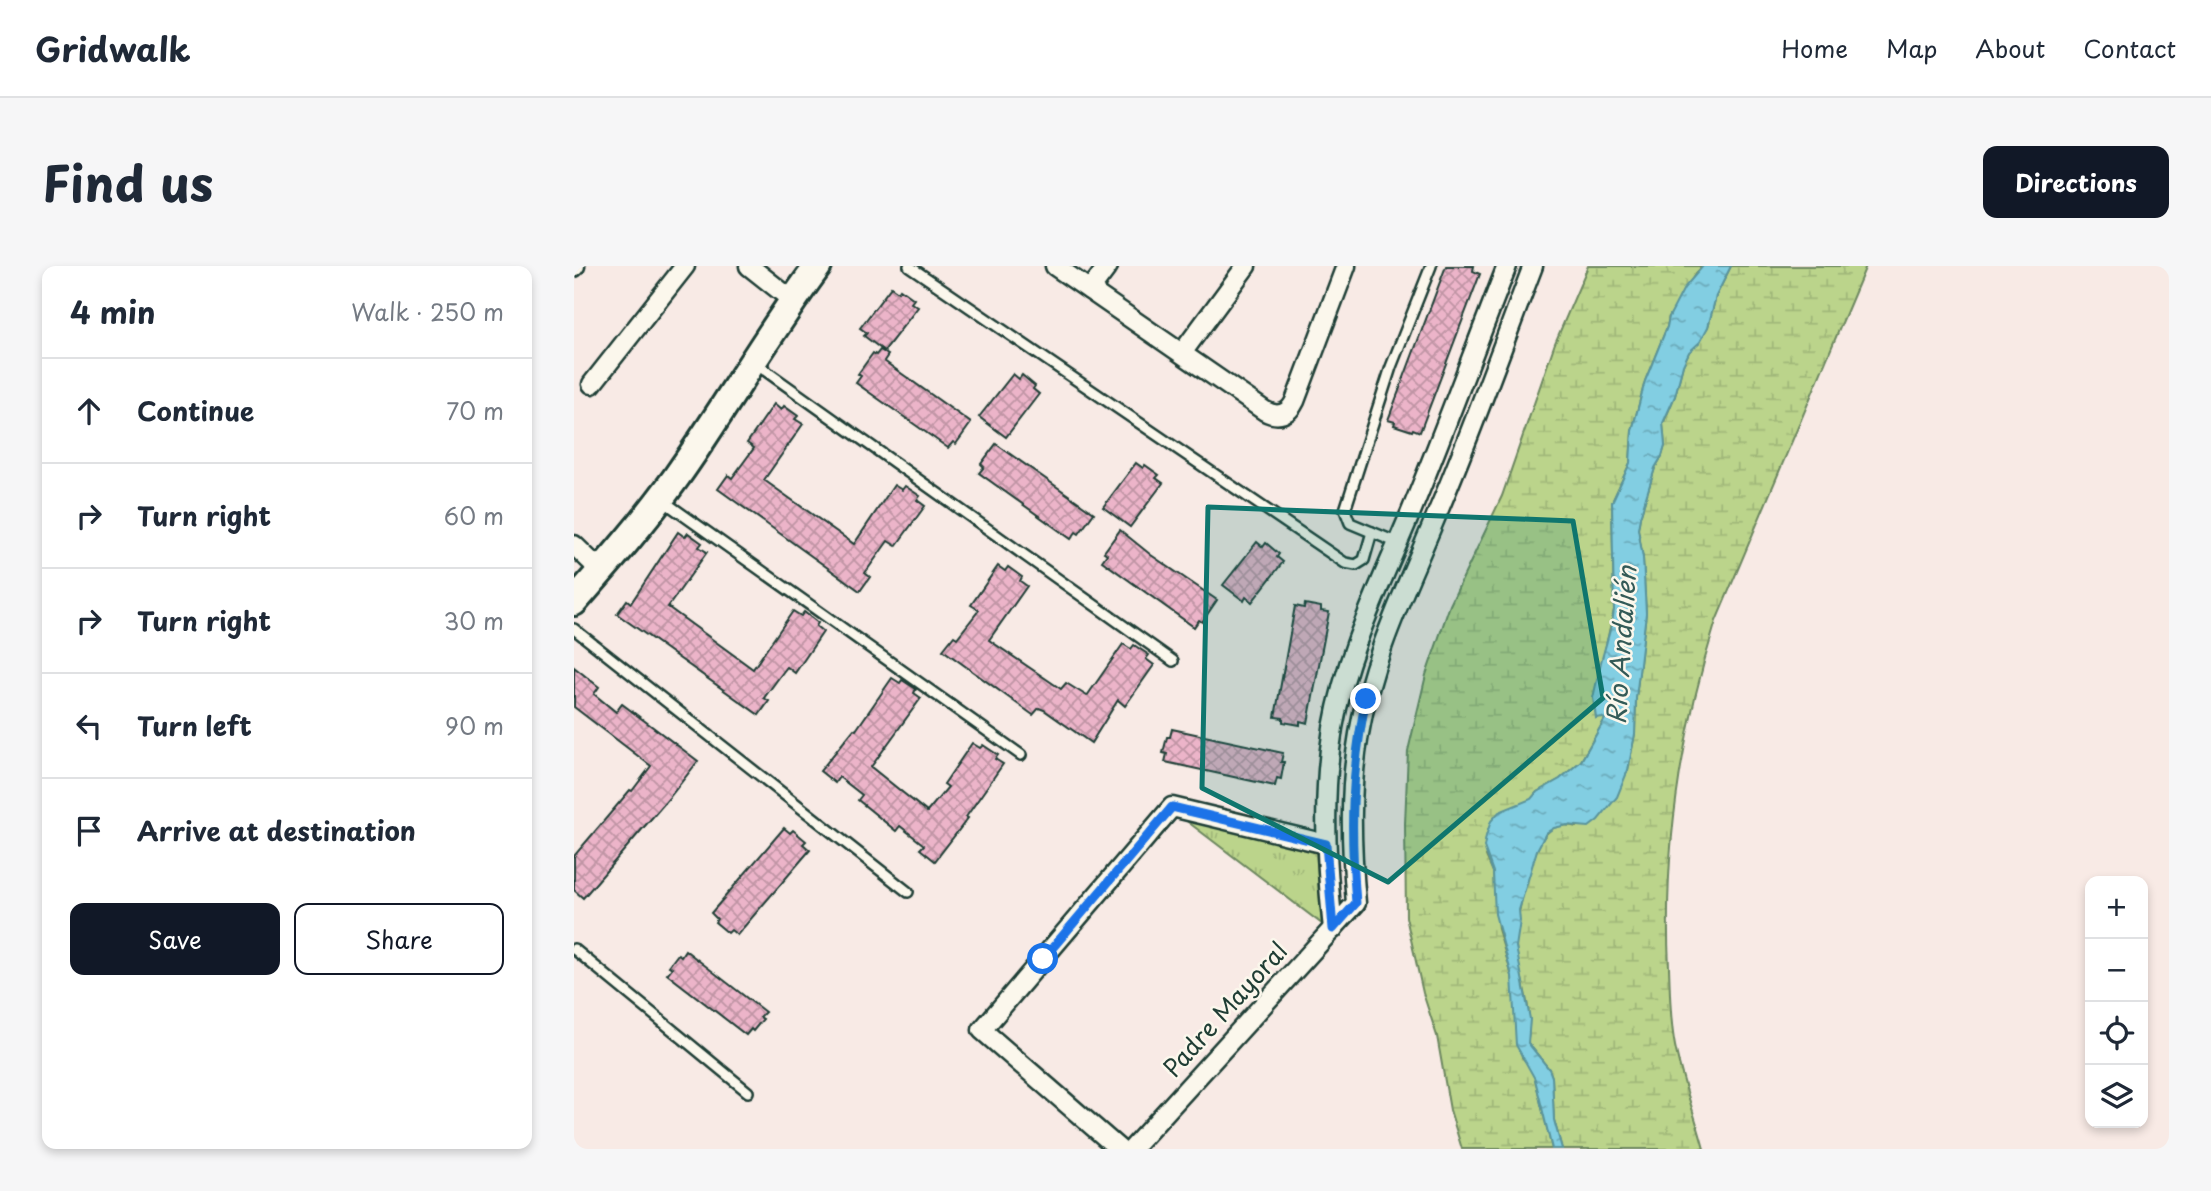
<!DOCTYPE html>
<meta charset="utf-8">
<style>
body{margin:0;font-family:"Playpen Sans",sans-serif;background:#f6f6f7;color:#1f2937}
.controls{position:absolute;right:21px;bottom:21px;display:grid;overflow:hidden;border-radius:14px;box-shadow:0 4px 10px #0003}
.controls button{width:63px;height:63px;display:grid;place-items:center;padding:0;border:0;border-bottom:2px solid #e0e1e3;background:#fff;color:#1f2937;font:35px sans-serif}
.stop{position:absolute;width:21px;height:21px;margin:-16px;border:5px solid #1a73e8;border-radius:50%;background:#fff}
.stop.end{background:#1a73e8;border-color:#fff;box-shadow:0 2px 7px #0008}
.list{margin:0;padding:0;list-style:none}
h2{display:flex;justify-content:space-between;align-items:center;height:91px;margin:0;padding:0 28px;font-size:30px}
h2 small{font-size:23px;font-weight:400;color:#747a83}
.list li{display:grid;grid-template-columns:46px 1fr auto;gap:21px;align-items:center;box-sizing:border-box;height:105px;padding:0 28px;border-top:2px solid #e0e1e3}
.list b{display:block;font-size:26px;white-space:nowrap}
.list em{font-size:23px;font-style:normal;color:#747a83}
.actions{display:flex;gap:14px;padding:21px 28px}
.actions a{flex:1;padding:16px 0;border:2px solid #111827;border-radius:14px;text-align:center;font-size:24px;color:#111827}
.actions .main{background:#111827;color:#fff}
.icon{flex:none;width:38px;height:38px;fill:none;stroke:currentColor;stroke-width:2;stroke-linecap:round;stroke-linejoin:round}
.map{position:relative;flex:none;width:1595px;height:883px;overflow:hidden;border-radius:14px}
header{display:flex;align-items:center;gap:42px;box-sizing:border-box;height:98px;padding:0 35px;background:#fff;border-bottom:2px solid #e0e1e3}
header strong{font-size:33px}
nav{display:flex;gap:38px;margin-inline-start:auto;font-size:24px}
.intro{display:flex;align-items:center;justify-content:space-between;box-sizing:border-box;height:168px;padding:0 42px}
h1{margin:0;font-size:49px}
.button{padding:18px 32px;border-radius:14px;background:#111827;color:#fff;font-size:24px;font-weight:700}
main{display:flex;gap:42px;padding:0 42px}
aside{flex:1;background:#fff;border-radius:14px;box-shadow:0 4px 10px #0003}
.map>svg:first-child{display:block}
.wetland{fill:url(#wetland-marsh);stroke:#6d8860;stroke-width:2}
.park{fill:url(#park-tufts);stroke:#6d8860;stroke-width:2}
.water{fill:url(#water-ripples);stroke:#5a949c;stroke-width:2}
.building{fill:url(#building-cross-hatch);stroke:#1f3d34;stroke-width:2}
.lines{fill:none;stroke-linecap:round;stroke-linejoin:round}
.lane-casing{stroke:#1f3d34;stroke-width:14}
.street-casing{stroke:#1f3d34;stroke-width:23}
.secondary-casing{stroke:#1f3d34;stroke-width:32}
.lane{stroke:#fbf7ec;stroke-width:9}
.street{stroke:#fbf7ec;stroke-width:18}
.secondary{stroke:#fbf7ec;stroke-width:26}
.route{stroke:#1a73e8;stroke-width:9}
.marked{fill:#0f766e;fill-opacity:0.2;stroke:#0f766e;stroke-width:5;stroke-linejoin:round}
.labels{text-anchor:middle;stroke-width:5;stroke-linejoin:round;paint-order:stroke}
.street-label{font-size:24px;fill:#1f3d34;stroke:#fbf7ec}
.water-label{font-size:26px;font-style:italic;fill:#335a57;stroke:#fbf7ec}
</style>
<header>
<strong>Gridwalk</strong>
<nav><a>Home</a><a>Map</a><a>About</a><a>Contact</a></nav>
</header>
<div class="intro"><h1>Find us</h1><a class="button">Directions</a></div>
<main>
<aside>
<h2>4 min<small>Walk · 250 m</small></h2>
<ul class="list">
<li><svg class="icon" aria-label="ahead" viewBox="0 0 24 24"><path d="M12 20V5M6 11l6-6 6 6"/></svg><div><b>Continue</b></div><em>70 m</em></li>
<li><svg class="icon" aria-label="right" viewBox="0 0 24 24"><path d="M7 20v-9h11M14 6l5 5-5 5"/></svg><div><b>Turn right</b></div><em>60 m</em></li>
<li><svg class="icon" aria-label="right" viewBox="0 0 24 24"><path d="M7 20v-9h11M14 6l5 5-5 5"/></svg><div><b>Turn right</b></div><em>30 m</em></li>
<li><svg class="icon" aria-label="left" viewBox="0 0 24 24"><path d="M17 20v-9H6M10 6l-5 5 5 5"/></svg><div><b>Turn left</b></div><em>90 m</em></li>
<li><svg class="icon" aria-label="arrive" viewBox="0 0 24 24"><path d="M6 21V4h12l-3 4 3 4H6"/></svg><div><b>Arrive at destination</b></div></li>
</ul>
<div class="actions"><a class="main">Save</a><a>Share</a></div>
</aside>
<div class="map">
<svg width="1595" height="883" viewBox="0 0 1595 883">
<defs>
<pattern id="wetland-marsh" width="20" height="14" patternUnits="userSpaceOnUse" patternTransform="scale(1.75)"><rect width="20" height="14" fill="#bbd48b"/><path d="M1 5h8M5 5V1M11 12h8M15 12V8" fill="none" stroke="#a0b779"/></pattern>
<pattern id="park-tufts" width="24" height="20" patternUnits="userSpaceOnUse" patternTransform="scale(1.75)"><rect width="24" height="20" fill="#bbd48b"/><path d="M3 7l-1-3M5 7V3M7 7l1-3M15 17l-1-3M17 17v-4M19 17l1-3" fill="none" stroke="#a0b779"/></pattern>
<pattern id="water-ripples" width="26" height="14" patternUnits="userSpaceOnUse" patternTransform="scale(1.75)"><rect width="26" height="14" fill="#82cee2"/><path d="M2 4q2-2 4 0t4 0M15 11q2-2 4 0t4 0" fill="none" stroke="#6aa8b8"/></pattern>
<pattern id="building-cross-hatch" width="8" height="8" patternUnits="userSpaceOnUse" patternTransform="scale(1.75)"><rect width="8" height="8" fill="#ecb4c9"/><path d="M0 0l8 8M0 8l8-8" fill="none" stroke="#bf94a4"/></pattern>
</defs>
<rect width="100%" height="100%" fill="#f8eae5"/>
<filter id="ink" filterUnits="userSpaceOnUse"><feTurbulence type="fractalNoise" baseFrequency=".0143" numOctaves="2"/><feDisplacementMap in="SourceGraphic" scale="14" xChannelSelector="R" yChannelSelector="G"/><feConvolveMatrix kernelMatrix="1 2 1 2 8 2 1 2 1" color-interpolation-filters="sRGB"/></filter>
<g filter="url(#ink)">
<g class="wetland">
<polygon points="1014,0 1129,0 1121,8 1095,51 1093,61 1071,115 1058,165 1056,197 1038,236 1040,344 1024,414 1022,452 1027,450 1031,453 1007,495 986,513 963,526 912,590 919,606 924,663 938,710 948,791 957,802 961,813 978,883 888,883 876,844 863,770 849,727 832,651 831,558 834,485 852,409 876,339 928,230 981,77"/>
<path d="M 1157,0 L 1292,0 L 1142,355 C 1107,467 1089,583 1095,701 C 1096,727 1096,755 1101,780 C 1108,815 1121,849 1130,883 L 988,883 L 980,854 L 978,811 L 975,803 L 954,777 C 954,768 956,759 955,750 C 953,726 944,704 942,680 C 940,658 957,584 973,567 C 981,558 994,559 1003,561 L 1054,504 L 1061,468 L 1062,432 L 1072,347 L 1069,292 L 1064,263 L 1066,251 L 1081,202 L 1088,190 L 1091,180 L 1089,158 L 1101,130 L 1109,99 L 1115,86 L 1134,61 L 1142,30 Z"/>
</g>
<polygon class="park" points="610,553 742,585 748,658"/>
<polygon class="water" points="1129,0 1157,0 1142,30 1134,61 1126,76 1115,86 1109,99 1101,130 1089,157 1091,180 1088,190 1081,202 1066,251 1064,263 1069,292 1072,347 1062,432 1061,468 1054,504 1043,531 1024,554 1015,561 993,559 980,562 972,567 963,584 945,644 946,655 942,681 956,753 954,777 975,803 978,811 980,854 988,883 978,883 961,813 942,779 938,710 921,648 919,606 910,581 912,570 917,555 925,546 957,533 963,526 986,513 1007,495 1031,453 1027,451 1022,452 1019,432 1027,396 1038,357 1040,344 1038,236 1056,197 1058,165 1071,115 1093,61 1095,51 1110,22"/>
<g class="building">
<polygon points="872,0 900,0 899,5 906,8 846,166 839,163 838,165 820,159 821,156 814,154"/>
<polygon points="317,21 324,26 326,23 340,33 337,37 344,41 310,85 290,70 293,67 286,62"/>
<polygon points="306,84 314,89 310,95 397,157 382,178 379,176 374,182 282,117 287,110 284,108 299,87 302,89"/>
<polygon points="439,108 445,113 448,109 461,120 459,123 465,128 432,171 405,151"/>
<polygon points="200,138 207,144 210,140 224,150 221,153 229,158 190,214 280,278 320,219 328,224 331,220 346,230 343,234 351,240 322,280 314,275 291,307 296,311 286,325 144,223 154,209 158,212 180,182 173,177"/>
<polygon points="422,178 520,247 505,268 502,266 497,273 405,207 410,201 407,198"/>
<polygon points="562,197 569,202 571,199 585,209 582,212 589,217 556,261 529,241"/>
<polygon points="546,264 577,289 643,334 628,356 625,354 620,361 528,295 533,288 530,286"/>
<polygon points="104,266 111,271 114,267 128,277 125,281 133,286 94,341 179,403 219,345 227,350 230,346 244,357 242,360 249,366 221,407 213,401 209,406 190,432 195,435 185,449 43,348 53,334 57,337"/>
<polygon points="683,276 689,281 692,277 705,288 703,291 709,296 678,336 672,331 670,335 649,319"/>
<polygon points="424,300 431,305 434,301 448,311 446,315 453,320 415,374 487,423 492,417 513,430 549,378 557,383 560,379 575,389 572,393 580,399 551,440 544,434 517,477 470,444 465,442 459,449 369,384 380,370 383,372 405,344 397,339"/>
<polygon points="731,338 747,341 747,345 755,346 734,457 726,455 726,459 709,456 709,452 701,451 721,340 730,342"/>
<polygon points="0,401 25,421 20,428 42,446 48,438 124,495 95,532 9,632 0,624 0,590 56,524 58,525 77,500 0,441"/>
<polygon points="318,412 326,417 328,414 342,423 340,427 347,432 297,501 353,546 374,521 370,518 398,477 406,482 409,479 424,489 421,493 429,498 392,551 394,552 361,595 346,583 350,579 326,560 322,565 284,534 288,529 265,511 261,517 246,505 280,463 282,464"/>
<polygon points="598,463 709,487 707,496 710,496 707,513 703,512 701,520 591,496 593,488 589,487 593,471 596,471"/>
<polygon points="210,562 216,567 219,564 232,575 229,578 236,584 163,669 157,664 154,667 141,656 143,653 137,647"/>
<polygon points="111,684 191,746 186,751 189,753 179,765 177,763 172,769 93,708 98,702 95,700 104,688 107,690"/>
</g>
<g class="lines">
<g class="lane-casing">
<g id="lane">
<polyline points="335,0 771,297 782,299 790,294 798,266"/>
<polyline points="182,98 599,395"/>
<polyline points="88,234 447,489"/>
<polyline points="824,277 776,257 771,244 817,101 857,0"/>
<polyline points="0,363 334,626"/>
<polyline points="0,683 174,826"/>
</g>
</g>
<g class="street-casing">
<g id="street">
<polyline points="175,0 218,34"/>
<path d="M 481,0 L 691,145 C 704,152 715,148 721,135 L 772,0"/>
<polyline points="0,1 1,0"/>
<polyline points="516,24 534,0"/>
<polyline points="608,87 672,0"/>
<polyline points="18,118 111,0"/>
<polyline points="0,279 27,305"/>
<path d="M 759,663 C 752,596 748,529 759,462 C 772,388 805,322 834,253 C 869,169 900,84 933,0"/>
<polyline points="545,883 408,764 598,541 752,578"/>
<path d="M 558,883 L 782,637 C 777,580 775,524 785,468 C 798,388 835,317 865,243 C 899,163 928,81 959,0"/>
</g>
</g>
<g class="secondary-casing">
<path id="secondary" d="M 0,336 C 35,296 70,256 101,213 C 151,143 193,68 244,0"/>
</g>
<use href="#lane" class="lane"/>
<use href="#street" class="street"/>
<use href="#secondary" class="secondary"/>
</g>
</g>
<g class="lines" filter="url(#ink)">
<path class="route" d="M 469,693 L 598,541 L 752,578 L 759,663 L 782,637 C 776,563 777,506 792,433"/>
</g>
<path class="marked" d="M 634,241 L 999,255 L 1029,432 L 814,616 L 628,522 Z"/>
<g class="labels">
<g class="street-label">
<text transform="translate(652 744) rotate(-48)" y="8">Padre Mayoral</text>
</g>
<g class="water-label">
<text transform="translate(1048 379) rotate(-86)" y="9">Río Andalién</text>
</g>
</g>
</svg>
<div class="controls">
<button>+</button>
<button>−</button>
<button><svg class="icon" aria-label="locate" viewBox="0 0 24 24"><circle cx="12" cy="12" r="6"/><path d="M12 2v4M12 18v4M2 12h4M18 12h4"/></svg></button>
<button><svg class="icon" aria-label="layers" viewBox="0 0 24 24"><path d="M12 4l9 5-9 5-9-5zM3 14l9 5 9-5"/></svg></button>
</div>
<div class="stop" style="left:469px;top:693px"></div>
<div class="stop end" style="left:792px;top:433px"></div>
</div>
</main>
